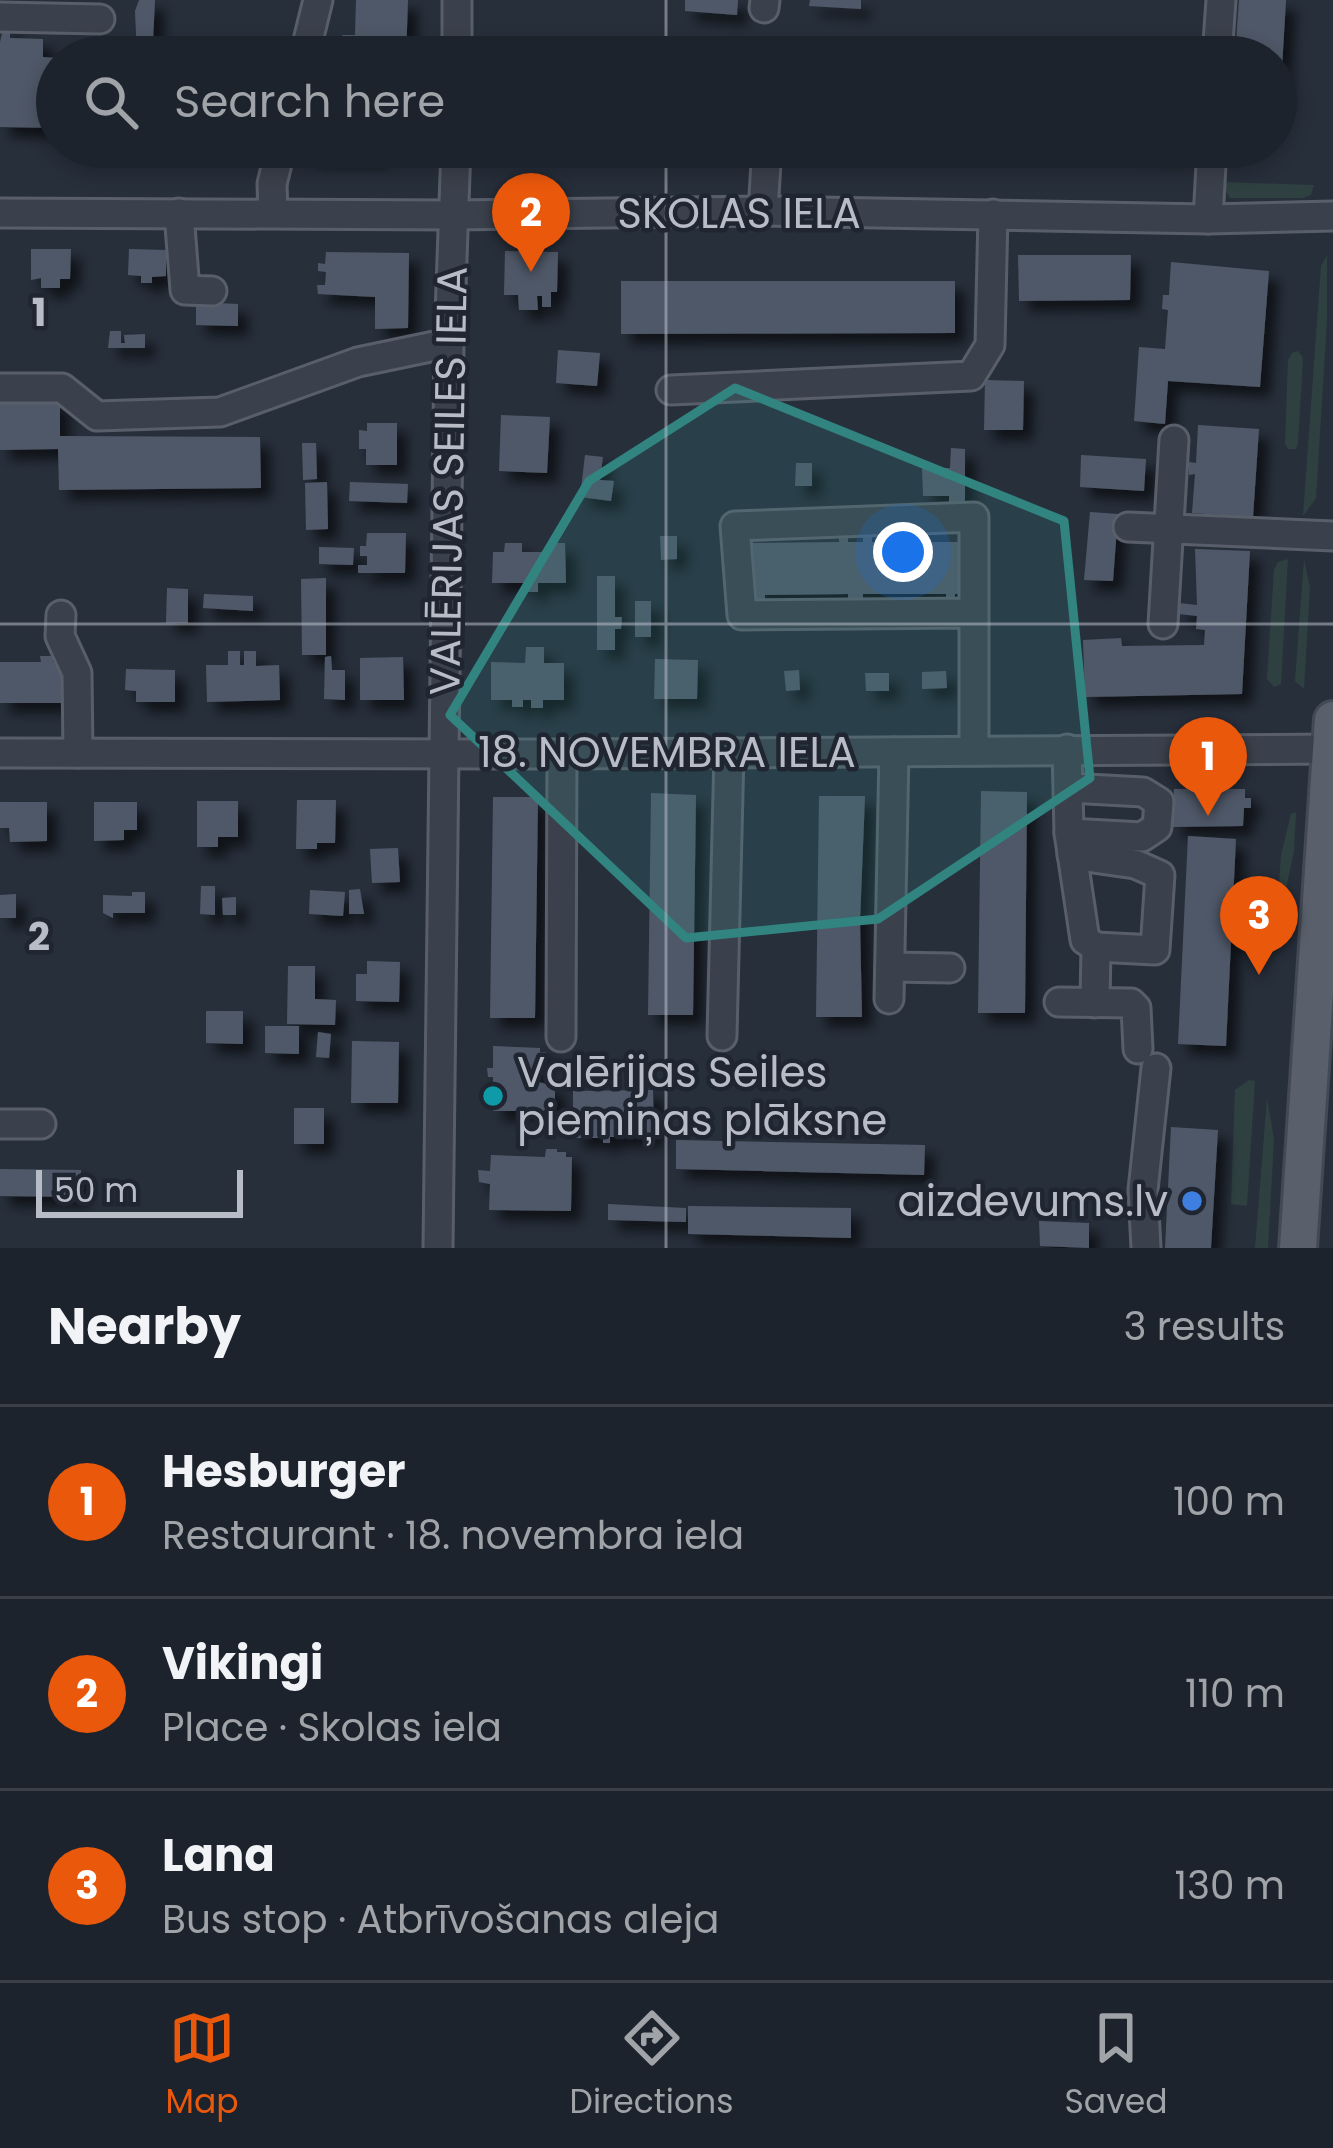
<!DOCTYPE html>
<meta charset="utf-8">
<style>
body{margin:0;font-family:Poppins,sans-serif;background:#252b34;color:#f1f3f6}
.scale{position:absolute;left:36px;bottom:30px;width:207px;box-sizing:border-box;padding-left:12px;border:6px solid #b7bcc7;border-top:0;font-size:33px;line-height:42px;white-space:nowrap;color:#b7bcc7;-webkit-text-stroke:9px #202631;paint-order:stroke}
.you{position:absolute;left:903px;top:552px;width:42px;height:42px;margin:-30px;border:9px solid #fff;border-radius:50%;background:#1a73e8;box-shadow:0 0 0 18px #1a73e833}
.badge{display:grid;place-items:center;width:78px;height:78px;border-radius:50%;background:#ea580c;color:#fff;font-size:39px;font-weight:700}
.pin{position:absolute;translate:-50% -99px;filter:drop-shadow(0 3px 6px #0008)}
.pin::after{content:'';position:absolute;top:63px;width:42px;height:36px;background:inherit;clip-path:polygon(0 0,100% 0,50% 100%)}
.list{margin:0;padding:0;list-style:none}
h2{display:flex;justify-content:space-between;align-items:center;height:156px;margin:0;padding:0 48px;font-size:51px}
h2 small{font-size:39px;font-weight:400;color:#a0a4a9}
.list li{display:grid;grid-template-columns:78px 1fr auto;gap:36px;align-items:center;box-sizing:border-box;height:192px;padding:0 48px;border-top:3px solid #3b4048}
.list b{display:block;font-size:45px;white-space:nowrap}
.list p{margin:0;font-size:39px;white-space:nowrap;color:#a0a4a9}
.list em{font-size:39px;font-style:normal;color:#a0a4a9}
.icon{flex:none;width:66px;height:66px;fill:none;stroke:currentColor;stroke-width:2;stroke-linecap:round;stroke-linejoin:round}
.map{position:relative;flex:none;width:1333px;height:1248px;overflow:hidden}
.search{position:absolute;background:#1d232c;box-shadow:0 6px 18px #0003;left:36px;right:36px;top:36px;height:132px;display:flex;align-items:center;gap:30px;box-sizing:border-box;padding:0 42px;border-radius:66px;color:#a0a4a9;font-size:45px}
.sheet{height:732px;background:#1d232c}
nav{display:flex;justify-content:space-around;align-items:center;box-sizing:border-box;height:168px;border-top:3px solid #3b4048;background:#1d232c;font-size:33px;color:#a0a4a9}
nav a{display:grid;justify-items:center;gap:6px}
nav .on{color:#ea580c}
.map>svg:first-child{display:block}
.green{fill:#2f4041}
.building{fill:#505967;filter:url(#shadow)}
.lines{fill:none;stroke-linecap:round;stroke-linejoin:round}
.minor-casing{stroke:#595f6a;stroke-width:33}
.major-casing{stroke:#444a55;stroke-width:42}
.minor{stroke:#3b414c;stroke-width:27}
.major{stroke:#59606b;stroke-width:36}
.marked{fill:#318480;fill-opacity:0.2;stroke:#318480;stroke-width:9;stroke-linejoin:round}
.grid{fill:none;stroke:#b7bcc7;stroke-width:3;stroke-opacity:0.55}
.culture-dot{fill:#0f9aa8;stroke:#202631;stroke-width:4.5}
.shop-dot{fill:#3f7fe0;stroke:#202631;stroke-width:4.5}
.labels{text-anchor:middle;stroke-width:9;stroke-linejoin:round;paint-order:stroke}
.street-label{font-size:42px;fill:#b7bcc7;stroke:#202631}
.poi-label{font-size:42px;fill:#b7bcc7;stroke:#202631;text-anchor:start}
.grid-label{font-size:39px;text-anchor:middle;font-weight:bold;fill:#b7bcc7;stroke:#202631;stroke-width:9;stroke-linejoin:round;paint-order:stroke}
</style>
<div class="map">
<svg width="1333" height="1248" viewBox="0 0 1333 1248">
<defs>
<filter id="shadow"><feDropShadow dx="10" dy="10" stdDeviation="6" flood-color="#0009"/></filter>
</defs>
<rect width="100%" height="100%" fill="#272f3b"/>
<g class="green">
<polygon points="1221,182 1314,185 1311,195 1303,198 1230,198"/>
<polygon points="1327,255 1327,320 1316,498 1303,516 1321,266"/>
<polygon points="1298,351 1303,358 1298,443 1296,449 1288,449 1285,444 1288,360 1292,353"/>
<polygon points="1288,559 1281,684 1274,687 1267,679 1274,570 1278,562"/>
<polygon points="1304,559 1310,588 1304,689 1295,681"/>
<polygon points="1296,812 1294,851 1275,940 1281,855 1291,814"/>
<polygon points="1249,1080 1255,1081 1247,1206 1231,1204 1235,1090"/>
<polygon points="1267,1098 1274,1139 1268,1248 1255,1248"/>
</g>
<g class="building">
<polygon points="139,0 155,0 153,40 192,41 192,45 198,46 197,57 137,57 135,11"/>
<polygon points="356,0 408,0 406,57 354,57 354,52 341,52 342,35 355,35"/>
<polygon points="685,0 738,0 737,15 685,11"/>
<polygon points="810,0 861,0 861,9 809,6"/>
<polygon points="1239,0 1286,0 1280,102 1276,102 1276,57 1235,57"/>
<polygon points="4,25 10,25 10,38 43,39 43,57 57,58 57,128 0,127 0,42"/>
<polygon points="308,147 378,147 377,156 307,155"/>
<polygon points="1130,147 1183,147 1183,152 1130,151"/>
<polygon points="31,249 71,249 70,279 60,279 60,288 41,288 41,278 31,280"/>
<polygon points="129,249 166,250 166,276 152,277 152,283 141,283 141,276 128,275"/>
<polygon points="505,251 558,252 557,292 551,292 551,307 542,307 542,296 537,296 538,310 519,310 518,295 504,295"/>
<polygon points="326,252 409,253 408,328 375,329 375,297 318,294 317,285 325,285 326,272 318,271 318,263 325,264"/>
<polygon points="1018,255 1131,255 1130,300 1019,301"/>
<polygon points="1171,262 1269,271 1260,387 1168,381 1165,424 1134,421 1139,347 1165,349 1168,310 1162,309 1163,295 1169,295"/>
<polygon points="621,281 955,281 955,333 621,334"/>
<polygon points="196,302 238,304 238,326 196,325"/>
<polygon points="110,331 121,331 121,343 125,343 124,335 145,334 145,348 108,348"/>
<polygon points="558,350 600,353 597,386 556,383"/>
<polygon points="985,380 1024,381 1023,430 984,430"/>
<polygon points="0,397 60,398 60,436 260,437 261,488 59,490 58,449 0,450"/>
<polygon points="501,415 550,417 547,473 499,471"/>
<polygon points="367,423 397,423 397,465 366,465 366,449 359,449 359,430 367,431"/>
<polygon points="1198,425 1259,429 1253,517 1192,513 1195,474 1189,475 1189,462 1196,463"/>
<polygon points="302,443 316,443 317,479 303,480"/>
<polygon points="951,448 965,449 965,503 949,503 949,496 923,496 922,468 950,468"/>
<polygon points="585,455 603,457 600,480 614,481 611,501 580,497"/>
<polygon points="1081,455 1146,459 1144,491 1080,487"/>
<polygon points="796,463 812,463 812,486 795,486"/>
<polygon points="327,482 328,529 306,530 305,483"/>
<polygon points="350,482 408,484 407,503 349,501"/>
<polygon points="1090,512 1118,514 1113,581 1084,580"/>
<polygon points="367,533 406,533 405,573 358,573 358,565 367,565 367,556 360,556 360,546 366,546"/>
<polygon points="839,534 848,534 848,542 863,542 863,534 872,534 872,542 961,542 961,594 955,594 955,601 946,601 946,594 863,594 863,601 848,602 848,594 765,595 765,601 756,601 756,594 750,594 750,543 839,542"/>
<polygon points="660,536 677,536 677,559 661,560"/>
<polygon points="505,543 522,543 522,552 550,552 550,543 565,543 566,583 538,583 538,592 526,592 526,583 492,583 493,552 504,552"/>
<polygon points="319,547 354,548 353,565 319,564"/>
<polygon points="1195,549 1250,551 1242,694 1085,697 1083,640 1121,638 1122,646 1204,645 1205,630 1196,629 1197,616 1179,614 1179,603 1197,605"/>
<polygon points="597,576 615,576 615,617 622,617 621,629 615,629 615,650 597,650"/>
<polygon points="326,578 326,655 302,655 301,579"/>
<polygon points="167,588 188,589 188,623 166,623"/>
<polygon points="204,594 253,596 253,611 203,608"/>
<rect x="635" y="601" width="16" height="36"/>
<polygon points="526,647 544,647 544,663 564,663 564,700 543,700 543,708 531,708 531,700 523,700 523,707 512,707 512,700 491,700 491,662 525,663"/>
<polygon points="228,651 240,651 240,665 244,665 244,651 256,651 256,666 279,665 280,700 207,702 206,665 228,665"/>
<polygon points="40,656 53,656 53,662 62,661 63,703 0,703 0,662 41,662"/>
<polygon points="331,656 332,670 345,670 345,700 324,699 325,657"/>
<polygon points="403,657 404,700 360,700 360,658"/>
<polygon points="655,659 698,660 697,699 654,699"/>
<polygon points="126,669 175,670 175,702 136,702 136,691 125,690"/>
<polygon points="799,670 800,690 786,691 784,671"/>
<polygon points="946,671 947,688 922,689 922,672"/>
<polygon points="865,673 889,673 889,691 866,691"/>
<polygon points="1174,789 1245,789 1245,798 1251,798 1251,808 1244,808 1243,826 1172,827"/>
<polygon points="981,791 1027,792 1025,1013 978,1013"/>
<polygon points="651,793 696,795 693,1015 648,1015"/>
<polygon points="819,796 865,796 860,921 862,1017 816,1017"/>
<polygon points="493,797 538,797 535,1018 490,1018"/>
<polygon points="297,800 336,800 335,843 317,843 317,849 296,849"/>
<polygon points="197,801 238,801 238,837 218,837 218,847 197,847"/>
<polygon points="0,802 47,802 47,841 10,842 9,828 0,828"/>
<polygon points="94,802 137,802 137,830 124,830 124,840 94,841"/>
<polygon points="1188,836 1236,839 1226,1046 1178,1044"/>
<polygon points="398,848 400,882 372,883 370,849"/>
<polygon points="201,886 215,886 215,915 200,914"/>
<polygon points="360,889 364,914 349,914 349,890"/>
<polygon points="310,890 345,892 343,916 309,914"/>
<polygon points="132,892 145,892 145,913 113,913 113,918 103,913 103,895 132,896"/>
<polygon points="16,894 16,918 0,918 0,895"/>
<polygon points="236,897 236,915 223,915 222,898"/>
<polygon points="367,961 400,962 399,1002 356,1001 356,974 367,974"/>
<polygon points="288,966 315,966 315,999 336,1000 335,1025 287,1024"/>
<polygon points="206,1011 243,1011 243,1044 206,1043"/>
<polygon points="265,1026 299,1026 299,1054 265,1053"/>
<polygon points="318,1032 331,1034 329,1058 316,1057"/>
<polygon points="352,1041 399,1042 398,1103 351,1103"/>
<polygon points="493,1046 540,1048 540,1052 546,1052 547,1063 539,1064 539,1072 530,1071 530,1080 555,1086 555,1111 493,1111 493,1077 488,1077 487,1068 493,1068"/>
<polygon points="653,1090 654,1137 610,1137 610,1143 603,1143 603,1138 573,1138 573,1091"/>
<rect x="294" y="1108" width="30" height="36"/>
<polygon points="1171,1127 1218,1130 1211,1248 1165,1248"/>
<polygon points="676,1140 925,1145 924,1175 676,1169"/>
<polygon points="546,1149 557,1149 557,1152 566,1152 566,1157 572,1157 571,1211 489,1210 490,1184 479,1182 478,1170 490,1171 491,1155 545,1157"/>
<polygon points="0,1169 81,1170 80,1197 0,1196"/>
<polygon points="608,1204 686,1208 686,1222 608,1220"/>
<polygon points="688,1206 851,1208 851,1238 688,1234"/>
<polygon points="1039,1221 1089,1223 1089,1248 1040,1246"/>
</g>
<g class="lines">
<g class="minor-casing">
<g id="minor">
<polyline points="764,8 765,0"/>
<polyline points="0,17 100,19"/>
<polyline points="304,57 318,0"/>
<polyline points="457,57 457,0"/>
<polyline points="1217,57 1221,0"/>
<polyline points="763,211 767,147"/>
<polyline points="0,213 454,215 763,211 1208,219 1333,216"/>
<polyline points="179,213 185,290 212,291"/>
<polyline points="273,213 272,184 281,147"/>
<polyline points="1208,219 1212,147"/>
<polyline points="0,388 62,388 97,416 220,412 358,362 449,343"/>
<polyline points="671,390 971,376 990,345 993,214"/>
<polyline points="1128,527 1333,536"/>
<polyline points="974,613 742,615 735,526 974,517 974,751"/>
<polyline points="61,615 60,636 77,673 78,753"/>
<polyline points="1163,624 1174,440"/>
<polyline points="1067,749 1069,833 1085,940 1096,947 1095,1003"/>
<polyline points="0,753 562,754 1333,749"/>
<polyline points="1069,833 1142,837 1157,827 1159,802 1143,792 1069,788"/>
<polyline points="1072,855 1135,864 1160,875 1155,950 1096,947"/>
<polyline points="890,967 950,968"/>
<polyline points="889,999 894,752"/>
<polyline points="1059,1002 1131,1003 1136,1008 1138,1049"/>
<polyline points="722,1036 729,753"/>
<polyline points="561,1037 562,754"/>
<polyline points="0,1124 41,1124"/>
<polyline points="438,1248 449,343 456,147"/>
<polyline points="1146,1248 1143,1190 1156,1068"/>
</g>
</g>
<g class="major-casing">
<polyline id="major" points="1298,1248 1333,720"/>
</g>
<use href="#minor" class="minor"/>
<use href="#major" class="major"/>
</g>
<path class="marked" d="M 735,388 L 1064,521 L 1090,778 L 878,919 L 686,938 L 450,715 L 589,481 Z"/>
<path class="grid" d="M 666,0 L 666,57M 666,147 L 666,1248M 0,624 L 1333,624"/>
<circle class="culture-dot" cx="493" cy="1096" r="12"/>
<circle class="shop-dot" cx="1192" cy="1201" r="12"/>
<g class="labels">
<g class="street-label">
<text x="739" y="228">SKOLAS IELA</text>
<text transform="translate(448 481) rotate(-89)" y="15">VALĒRIJAS SEILES IELA</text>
<text x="667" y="767">18. NOVEMBRA IELA</text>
</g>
<g class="poi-label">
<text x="517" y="1087">Valērijas Seiles<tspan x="517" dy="48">piemiņas plāksne</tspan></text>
<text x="1168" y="1216" text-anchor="end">aizdevums.lv</text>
</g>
</g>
<g class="grid-label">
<text x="39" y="326">1</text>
<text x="39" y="950">2</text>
</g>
</svg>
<div class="scale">50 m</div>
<div class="you"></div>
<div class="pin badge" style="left:1208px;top:816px">1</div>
<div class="pin badge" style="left:531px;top:272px">2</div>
<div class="pin badge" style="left:1259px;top:975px">3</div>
<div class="search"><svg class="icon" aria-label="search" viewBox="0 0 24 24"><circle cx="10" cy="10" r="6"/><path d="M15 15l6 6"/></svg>Search here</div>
</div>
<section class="sheet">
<h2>Nearby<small>3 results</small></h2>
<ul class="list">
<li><span class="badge">1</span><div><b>Hesburger</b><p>Restaurant · 18. novembra iela</p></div><em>100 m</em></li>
<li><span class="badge">2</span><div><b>Vikingi</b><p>Place · Skolas iela</p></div><em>110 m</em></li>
<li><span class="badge">3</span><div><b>Lana</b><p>Bus stop · Atbrīvošanas aleja</p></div><em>130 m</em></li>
</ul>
</section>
<nav>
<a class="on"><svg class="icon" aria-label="map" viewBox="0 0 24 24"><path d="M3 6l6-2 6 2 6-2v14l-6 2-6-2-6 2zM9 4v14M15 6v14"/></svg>Map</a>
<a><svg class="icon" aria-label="directions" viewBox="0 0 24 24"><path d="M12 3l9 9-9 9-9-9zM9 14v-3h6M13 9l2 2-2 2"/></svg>Directions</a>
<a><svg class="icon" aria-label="saved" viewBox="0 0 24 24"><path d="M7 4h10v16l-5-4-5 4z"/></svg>Saved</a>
</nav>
